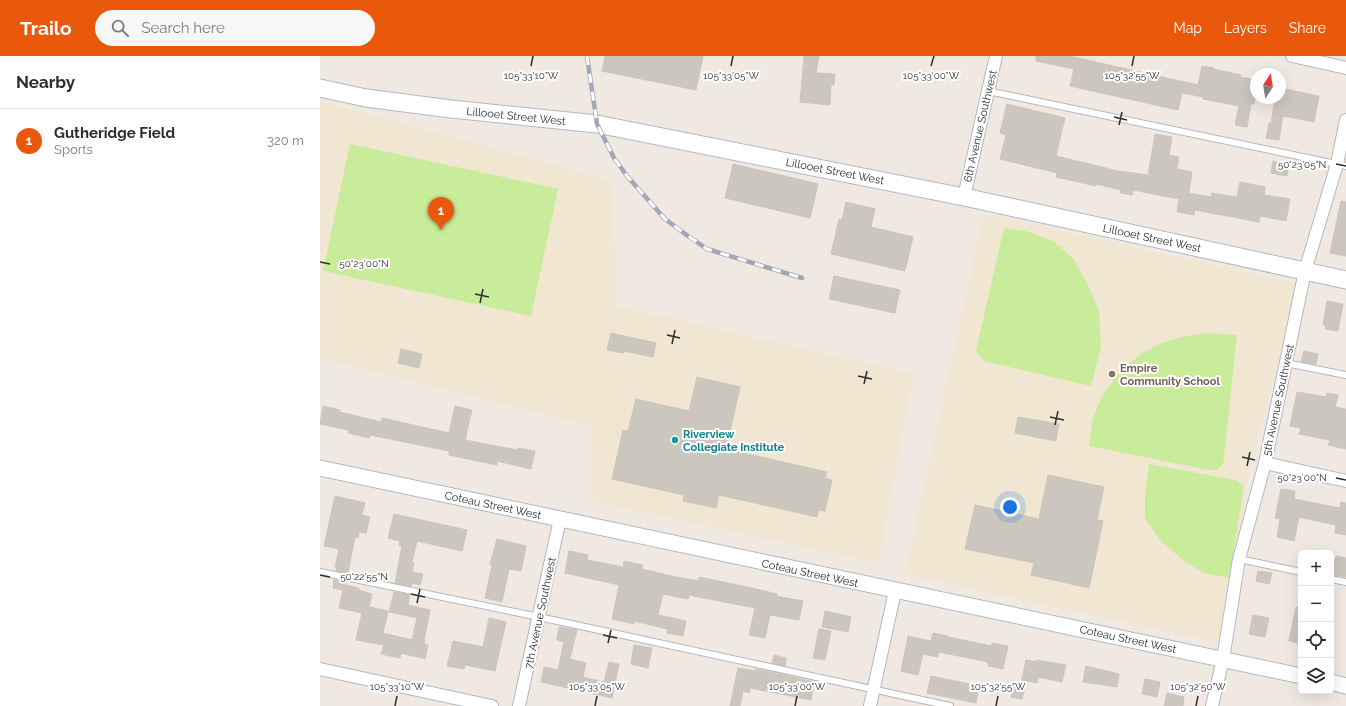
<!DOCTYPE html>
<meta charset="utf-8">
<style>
body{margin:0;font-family:Raleway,sans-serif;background:#f7f7f7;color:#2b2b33}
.controls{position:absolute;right:12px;bottom:12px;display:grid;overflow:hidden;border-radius:6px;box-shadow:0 4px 16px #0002}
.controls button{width:36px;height:36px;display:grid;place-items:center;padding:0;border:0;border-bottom:1px solid #e1e1e2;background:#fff;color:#2b2b33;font:20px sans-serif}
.compass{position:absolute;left:930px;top:12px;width:36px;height:36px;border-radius:50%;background:#fff;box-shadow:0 4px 16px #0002;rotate:12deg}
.you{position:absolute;left:690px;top:451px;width:14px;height:14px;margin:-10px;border:3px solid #fff;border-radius:50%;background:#1a73e8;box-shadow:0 0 0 6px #1a73e833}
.badge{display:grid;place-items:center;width:26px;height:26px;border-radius:50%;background:#ea580c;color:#fff;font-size:13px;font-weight:700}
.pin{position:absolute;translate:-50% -33px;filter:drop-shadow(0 1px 2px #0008)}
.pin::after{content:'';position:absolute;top:21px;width:14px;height:12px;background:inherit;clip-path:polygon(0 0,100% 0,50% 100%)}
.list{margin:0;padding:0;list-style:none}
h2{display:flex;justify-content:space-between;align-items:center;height:52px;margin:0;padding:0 16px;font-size:17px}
h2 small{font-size:13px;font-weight:400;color:#7c7c81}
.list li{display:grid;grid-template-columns:26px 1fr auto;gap:12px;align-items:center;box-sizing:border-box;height:64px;padding:0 16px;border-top:1px solid #e1e1e2}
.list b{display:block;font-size:15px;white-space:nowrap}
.list p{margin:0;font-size:13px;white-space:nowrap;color:#7c7c81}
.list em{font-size:13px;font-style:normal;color:#7c7c81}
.icon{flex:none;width:22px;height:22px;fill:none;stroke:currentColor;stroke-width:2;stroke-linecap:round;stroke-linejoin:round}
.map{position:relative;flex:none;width:1026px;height:650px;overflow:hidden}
header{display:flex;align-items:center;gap:24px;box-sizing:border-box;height:56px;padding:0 20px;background:#ea580c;color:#fff}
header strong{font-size:19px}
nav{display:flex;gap:22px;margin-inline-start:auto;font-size:14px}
.search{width:280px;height:36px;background:#f7f7f7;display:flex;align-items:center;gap:10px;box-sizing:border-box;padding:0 14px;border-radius:22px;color:#7c7c81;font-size:15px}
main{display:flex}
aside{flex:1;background:#fff}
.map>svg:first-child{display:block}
.education{fill:#f0e6d1}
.pitch{fill:#c9ec9a}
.building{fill:#cbc7bf;stroke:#cbc5ba}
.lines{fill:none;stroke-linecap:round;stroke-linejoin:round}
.service-casing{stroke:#b4b7c1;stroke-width:8}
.minor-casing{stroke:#b4b7c1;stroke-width:14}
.tertiary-casing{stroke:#b4b7c1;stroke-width:17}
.secondary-casing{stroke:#b4b7c1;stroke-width:19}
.service{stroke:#fff;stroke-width:6}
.minor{stroke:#fff;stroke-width:12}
.tertiary{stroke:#fff;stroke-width:15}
.secondary{stroke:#fff;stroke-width:17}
.rail-casing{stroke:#a3a6b8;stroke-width:4.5}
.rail{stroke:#fff;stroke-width:3;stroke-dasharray:9;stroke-linecap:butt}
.ticks{fill:none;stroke:#2e2e2e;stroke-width:1.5}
.education-dot{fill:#8d6e63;stroke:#fff;stroke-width:1.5}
.culture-dot{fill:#0f9aa8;stroke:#fff;stroke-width:1.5}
.labels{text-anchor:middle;stroke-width:4;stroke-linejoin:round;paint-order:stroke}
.street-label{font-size:11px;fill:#2e2e2e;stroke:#fff}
.education-label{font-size:11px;font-weight:bold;fill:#785e54;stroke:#fff;text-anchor:start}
.culture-label{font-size:11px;font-weight:bold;fill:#0d838f;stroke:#fff;text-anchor:start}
.ticks-label{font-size:10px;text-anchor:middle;fill:#2e2e2e;stroke:#fff;stroke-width:4;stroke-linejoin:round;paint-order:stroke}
</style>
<header>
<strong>Trailo</strong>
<div class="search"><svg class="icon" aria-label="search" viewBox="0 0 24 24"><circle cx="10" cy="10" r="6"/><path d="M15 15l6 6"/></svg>Search here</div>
<nav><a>Map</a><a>Layers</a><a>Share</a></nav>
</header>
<main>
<aside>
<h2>Nearby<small></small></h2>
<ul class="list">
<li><span class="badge">1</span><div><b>Gutheridge Field</b><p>Sports</p></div><em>320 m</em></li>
</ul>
</aside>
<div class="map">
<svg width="1026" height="650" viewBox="0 0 1026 650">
<rect width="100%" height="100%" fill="#efe9e1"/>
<g class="education">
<polygon points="0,45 292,125 296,250 593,318 558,507 273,445 270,370 0,301"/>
<polygon points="664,158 979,228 931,408 900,587 585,518"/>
</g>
<g class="pitch">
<polygon points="30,88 238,133 211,260 3,215"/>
<polygon points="684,172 706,175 733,185 754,203 769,231 779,256 781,291 771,330 663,305 656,295"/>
<path d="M 887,277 L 917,279 L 904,401 L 903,408 L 897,414 L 890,414 L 769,390 C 770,378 772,365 776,354 C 788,324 815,297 845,286 C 859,281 873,279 887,277 Z"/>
<polygon points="829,408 916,424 924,431 909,522 884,517 863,504 842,486 825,463 825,437"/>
</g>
<g class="building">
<polygon points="285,0 383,0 376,34 282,15"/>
<polygon points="484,0 499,0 496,17 515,18 514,29 511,29 510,49 480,46"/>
<polygon points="716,0 749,0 878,29 882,10 894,12 894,13 921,19 920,21 936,24 936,44 935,43 934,48 931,48 927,71 915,69 919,50 883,43 884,41 862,37 858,54 750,30 754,13 716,5"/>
<polygon points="960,32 999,40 994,66 963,60 959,84 946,82 949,67 951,68 955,42 960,42"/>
<polygon points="687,48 745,62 736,100 798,115 828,119 835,78 852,81 849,99 859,101 857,113 872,116 869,137 891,141 892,137 917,141 920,126 945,131 944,139 970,143 966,165 940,160 939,166 875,154 874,159 857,156 859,143 813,134 812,139 800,137 801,134 776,128 776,130 736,121 737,117 680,103 686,79 680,77"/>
<polygon points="953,105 969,108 967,120 951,117"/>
<polygon points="413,108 498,128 490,162 405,142"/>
<polygon points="1021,145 1026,146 1026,200 1010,197"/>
<polygon points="526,146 555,153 551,171 593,181 585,215 511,198 519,163 522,164"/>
<polygon points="514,220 580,234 575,257 509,243"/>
<polygon points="1007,245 1023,248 1018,275 1005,273 1006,269 1003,269"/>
<polygon points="291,277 336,287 333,301 304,295 303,297 287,294"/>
<polygon points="81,293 102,298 99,312 78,307"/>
<polygon points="984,295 998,298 996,308 981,306"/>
<polygon points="377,321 420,331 406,393 507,416 505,422 512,424 505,455 499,454 497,461 399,439 396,452 363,445 364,439 292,423 303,374 308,375 316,343 369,355"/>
<polygon points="977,336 1006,341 1007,337 1018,339 1015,351 1026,353 1026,393 1008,389 1010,384 979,378 981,372 970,370"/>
<polygon points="3,350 20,354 20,356 61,366 62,362 129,377 135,350 152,354 145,384 197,394 198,392 215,395 211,413 177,405 177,409 129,399 129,395 50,379 49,382 28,377 29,374 0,368"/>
<polygon points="698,361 739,368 736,385 695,377"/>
<polygon points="728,419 784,431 777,464 783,465 769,532 711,519 714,507 645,493 655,449 719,463"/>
<polygon points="961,433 975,435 974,443 1020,452 1021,446 1026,447 1026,479 1015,477 1016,469 979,461 974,485 957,481 960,463 955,462"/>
<polygon points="15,440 45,447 42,459 50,461 46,477 39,476 38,482 35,481 28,517 16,515 17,511 15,511 19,493 4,490"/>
<polygon points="74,458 147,474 142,495 97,485 92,506 94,507 92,516 103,518 100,529 92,527 92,530 75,527 82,490 79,490 80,485 68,482"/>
<polygon points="177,483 206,490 201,515 189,513 182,546 165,542 172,509 170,508"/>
<polygon points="249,495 268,499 267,504 303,511 304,505 323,509 322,513 356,521 379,525 379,521 432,532 457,538 456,540 483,545 479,564 450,559 445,582 429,579 435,552 369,539 368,543 343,538 338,559 366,565 363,580 347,577 348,573 314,565 314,568 292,563 299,529 245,517"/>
<polygon points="1016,500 1026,502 1026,521 1012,518"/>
<polygon points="938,515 952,517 949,528 936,525"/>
<polygon points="14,524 26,526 25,529 39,532 39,534 52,538 49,551 68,555 63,577 92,584 97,562 69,556 74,536 90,539 88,549 110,554 104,584 105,584 104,588 108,589 105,603 81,597 80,602 61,598 64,589 36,584 42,557 19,552 23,534 13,532"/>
<polygon points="976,551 981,552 981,588 969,585"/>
<polygon points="505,555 531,561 528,576 502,571"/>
<polygon points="933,559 949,562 945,581 929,578"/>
<polygon points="169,562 186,566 175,615 145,609 144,613 127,610 133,585 163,591"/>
<polygon points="239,571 257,574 250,603 266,607 263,621 284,626 289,606 299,608 292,642 221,626 224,611 238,614 244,586 237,584"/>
<polygon points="499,573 511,575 505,604 493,602"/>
<polygon points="613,577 628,580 628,581 672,590 672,587 688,590 683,613 668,610 668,606 619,596 618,601 603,598 598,619 581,615 588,580 611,585"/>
<polygon points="314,589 332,592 328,612 311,608"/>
<polygon points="454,599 466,602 465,610 452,607"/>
<polygon points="706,604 716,606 716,604 746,609 742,626 718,621 717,627 702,624"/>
<polygon points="766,610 799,618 797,631 763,626"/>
<polygon points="418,612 435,615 436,613 450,616 494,626 491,644 430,632 429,637 423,635 420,650 410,650"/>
<polygon points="611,620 659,630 656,647 607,637"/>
<polygon points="825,623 840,626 837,641 822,638"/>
<polygon points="693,629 705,632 702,643 691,641"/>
<polygon points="847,637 864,641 863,650 844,650"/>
</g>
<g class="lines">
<g class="service-casing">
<g id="service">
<polyline points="668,35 1026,110"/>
<polyline points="966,307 1026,319"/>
<polyline points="919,503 981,516"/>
<polyline points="0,516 219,561 630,650"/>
<polyline points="1011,523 1026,526"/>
</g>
</g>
<g class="minor-casing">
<g id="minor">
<polyline points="972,0 1026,12"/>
<polyline points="644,141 676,0"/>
<polyline points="945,407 1026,425"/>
<polyline points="0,613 172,650"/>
<polyline points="199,650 240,463"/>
<polyline points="550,650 575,535"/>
<polyline points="892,650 903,603 919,503 945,407 985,215 1017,108 1026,64"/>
</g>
</g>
<g class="tertiary-casing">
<g id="tertiary">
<polyline points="0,412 981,620"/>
<polyline points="1011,626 1026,630"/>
</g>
</g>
<g class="secondary-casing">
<polyline id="secondary" points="0,32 46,42 131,53 277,68 644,141 1026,224"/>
</g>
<use href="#service" class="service"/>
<use href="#minor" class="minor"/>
<use href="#tertiary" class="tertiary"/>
<use href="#secondary" class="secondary"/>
<g class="rail-casing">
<polyline id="rail" points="267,0 277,68 294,102 307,120 345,163 368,180 387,193 482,222"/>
</g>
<use href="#rail" class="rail"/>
</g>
<path class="ticks" d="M 211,10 L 213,0M 411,10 L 413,0M 611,10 L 614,0M 812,10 L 814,0M 794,61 L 807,64M 799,69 L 802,56M 1016,108 L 1026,110M 0,206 L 10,208M 155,238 L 169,241M 160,247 L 163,233M 347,279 L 360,282M 352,288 L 355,274M 538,320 L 552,323M 544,328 L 547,315M 730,361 L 744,364M 735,369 L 738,355M 922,401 L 935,404M 927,410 L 930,396M 1016,422 L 1026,424M 0,519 L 10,521M 91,538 L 105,541M 97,547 L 100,533M 283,579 L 297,582M 288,587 L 291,574M 75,650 L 77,640M 275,650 L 277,640M 475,650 L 477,640M 676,650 L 678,640M 876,650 L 878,640"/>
<circle class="education-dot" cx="792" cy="318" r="4"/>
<circle class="culture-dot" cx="355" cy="384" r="4"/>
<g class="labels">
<g class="street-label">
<text transform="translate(196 60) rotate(6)" y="4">Lillooet Street West</text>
<text transform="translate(660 70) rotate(-77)" y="4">6th Avenue Southwest</text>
<text transform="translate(515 115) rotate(11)" y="4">Lillooet Street West</text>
<text transform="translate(832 182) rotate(12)" y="4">Lillooet Street West</text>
<text transform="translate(958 344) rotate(-78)" y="4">5th Avenue Southwest</text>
<text transform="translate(173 449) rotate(12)" y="4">Coteau Street West</text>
<text transform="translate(490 517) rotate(12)" y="4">Coteau Street West</text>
<text transform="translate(220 557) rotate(-78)" y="4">7th Avenue Southwest</text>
<text transform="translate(808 583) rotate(12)" y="4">Coteau Street West</text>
</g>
<g class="education-label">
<text x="800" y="316">Empire<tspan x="800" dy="13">Community School</tspan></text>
</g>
<g class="culture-label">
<text x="363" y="382">Riverview<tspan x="363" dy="13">Collegiate Institute</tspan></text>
</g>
</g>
<g class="ticks-label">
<text x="211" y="23">105°33'10"W</text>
<text x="411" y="23">105°33'05"W</text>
<text x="611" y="23">105°33'00"W</text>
<text x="812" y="23">105°32'55"W</text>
<text x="982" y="112">50°23'05"N</text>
<text x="44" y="211">50°23'00"N</text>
<text x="982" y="425">50°23'00"N</text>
<text x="44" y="524">50°22'55"N</text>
<text x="77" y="634">105°33'10"W</text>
<text x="277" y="634">105°33'05"W</text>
<text x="477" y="634">105°33'00"W</text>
<text x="678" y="634">105°32'55"W</text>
<text x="878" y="634">105°32'50"W</text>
</g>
</svg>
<div class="controls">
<button>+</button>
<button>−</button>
<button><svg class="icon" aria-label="locate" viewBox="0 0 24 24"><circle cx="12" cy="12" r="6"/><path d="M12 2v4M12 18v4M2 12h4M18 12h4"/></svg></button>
<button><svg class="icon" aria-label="layers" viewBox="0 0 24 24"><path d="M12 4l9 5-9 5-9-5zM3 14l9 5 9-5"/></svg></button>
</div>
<svg class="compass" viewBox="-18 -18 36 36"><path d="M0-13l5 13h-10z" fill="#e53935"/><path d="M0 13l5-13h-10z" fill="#7c7c81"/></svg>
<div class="you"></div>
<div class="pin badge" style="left:121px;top:174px">1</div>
</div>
</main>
